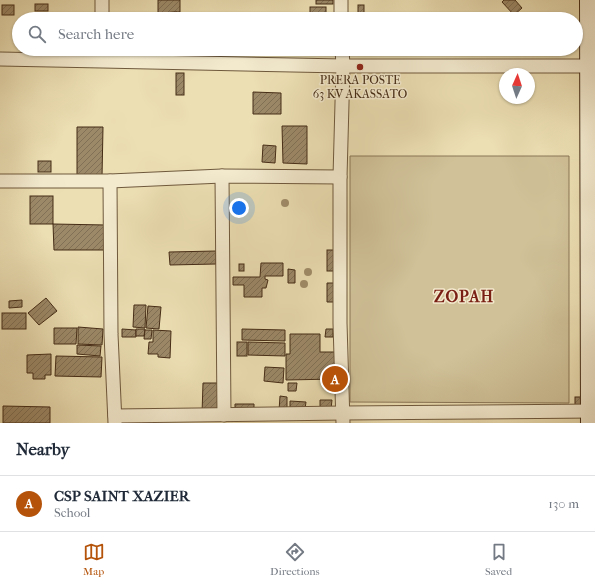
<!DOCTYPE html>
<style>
body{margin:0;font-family:"IM FELL French Canon",serif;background:#f6f6f7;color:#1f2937}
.compass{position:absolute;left:499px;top:68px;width:36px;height:36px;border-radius:50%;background:#fff;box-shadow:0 1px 3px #0004;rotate:3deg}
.you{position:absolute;left:239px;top:208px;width:14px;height:14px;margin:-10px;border:3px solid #fff;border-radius:50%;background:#1a73e8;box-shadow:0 0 0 6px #1a73e833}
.badge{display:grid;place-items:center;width:26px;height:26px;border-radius:50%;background:#b45309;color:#fff;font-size:13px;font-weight:700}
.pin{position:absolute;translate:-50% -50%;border:2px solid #fff;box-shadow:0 1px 4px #0006}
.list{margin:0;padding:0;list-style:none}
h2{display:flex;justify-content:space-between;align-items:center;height:52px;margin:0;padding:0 16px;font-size:17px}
h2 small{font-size:13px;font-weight:400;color:#747a83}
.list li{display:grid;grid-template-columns:26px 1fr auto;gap:12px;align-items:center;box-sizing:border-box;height:56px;padding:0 16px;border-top:1px solid #e0e1e3}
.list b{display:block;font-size:15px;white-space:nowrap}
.list p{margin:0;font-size:13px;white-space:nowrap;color:#747a83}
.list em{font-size:13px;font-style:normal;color:#747a83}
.icon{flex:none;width:22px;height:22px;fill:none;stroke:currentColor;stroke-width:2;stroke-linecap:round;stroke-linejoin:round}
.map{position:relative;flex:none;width:595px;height:423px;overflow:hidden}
.search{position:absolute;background:#fff;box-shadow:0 1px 3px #0004;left:12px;right:12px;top:12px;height:44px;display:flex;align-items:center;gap:10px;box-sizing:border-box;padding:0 14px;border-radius:22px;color:#747a83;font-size:15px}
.sheet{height:108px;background:#fff}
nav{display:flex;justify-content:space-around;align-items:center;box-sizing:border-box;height:56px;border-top:1px solid #e0e1e3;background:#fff;font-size:11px;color:#747a83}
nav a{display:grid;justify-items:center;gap:2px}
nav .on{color:#b45309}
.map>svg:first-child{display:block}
.grass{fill:#d0c198;stroke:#8a7657}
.building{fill:url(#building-hatch);stroke:#452c16}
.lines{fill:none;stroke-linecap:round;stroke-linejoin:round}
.street-casing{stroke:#6f593d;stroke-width:15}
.secondary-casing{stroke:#452c16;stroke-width:20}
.street{stroke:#f3eace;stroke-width:13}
.secondary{stroke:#f3eace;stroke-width:18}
.tree{fill:#a08d6b}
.poi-dot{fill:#8f2418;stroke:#f3eace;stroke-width:1.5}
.labels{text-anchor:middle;stroke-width:3;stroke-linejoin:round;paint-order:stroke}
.poi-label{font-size:12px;fill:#452c16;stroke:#f3eace}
.district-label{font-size:16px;font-weight:bold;letter-spacing:1px;fill:#7a1f14;stroke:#f3eace}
</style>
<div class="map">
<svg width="595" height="423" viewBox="0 0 595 423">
<defs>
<pattern id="building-hatch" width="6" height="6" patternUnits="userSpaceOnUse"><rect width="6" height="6" fill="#9c8968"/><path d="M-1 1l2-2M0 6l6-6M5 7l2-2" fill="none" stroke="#817055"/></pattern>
</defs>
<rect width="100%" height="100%" fill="#ecdfb3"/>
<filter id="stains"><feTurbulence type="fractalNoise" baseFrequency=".005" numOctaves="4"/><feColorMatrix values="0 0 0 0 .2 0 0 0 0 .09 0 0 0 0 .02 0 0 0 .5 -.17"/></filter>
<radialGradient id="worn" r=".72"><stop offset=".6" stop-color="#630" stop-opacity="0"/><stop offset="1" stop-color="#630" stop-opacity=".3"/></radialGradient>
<polygon class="grass" points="350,156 569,156 569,403 350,402"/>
<g class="building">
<polygon points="158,0 180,0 180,12 158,13"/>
<rect x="316" y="0" width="17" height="4"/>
<polygon points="504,0 515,0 522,8 514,15 502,2"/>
<rect x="35" y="4" width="13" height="7"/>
<rect x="2" y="5" width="12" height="10"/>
<rect x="358" y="5" width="6" height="10"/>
<rect x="310" y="7" width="16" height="12"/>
<polygon points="177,12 177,19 158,19 158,13"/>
<rect x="176" y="73" width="8" height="22"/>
<polygon points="253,92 281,93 281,114 253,114"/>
<polygon points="282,126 307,126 307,164 283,163"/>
<polygon points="77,127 103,127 102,177 77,176"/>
<polygon points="263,145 276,146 275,163 262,162"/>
<rect x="38" y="161" width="13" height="11"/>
<rect x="30" y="196" width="23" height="28"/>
<polygon points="53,224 106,225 106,250 54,250"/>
<rect x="327" y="250" width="7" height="21"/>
<polygon points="216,251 216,264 170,265 169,252"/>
<polygon points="261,263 283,263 283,276 265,276 265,279 268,280 266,288 262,288 262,297 244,297 244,285 233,285 233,277 260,277"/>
<rect x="239" y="264" width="5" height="7"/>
<polygon points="288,269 295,270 295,283 288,283"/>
<polygon points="327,283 335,283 334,302 327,302"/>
<polygon points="46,298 57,311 39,325 28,313"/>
<polygon points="22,300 22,307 9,308 9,301"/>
<polygon points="134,305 146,305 145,328 133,327"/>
<polygon points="148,306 161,307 159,329 146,328"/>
<rect x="2" y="313" width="24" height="16"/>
<polygon points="78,327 103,329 102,345 78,344"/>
<polygon points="54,328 77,328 76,344 54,344"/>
<polygon points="122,329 136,330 136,337 122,337"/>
<polygon points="136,329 145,329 144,336 136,336"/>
<polygon points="242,329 285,330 285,341 242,340"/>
<polygon points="326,329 333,329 333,337 325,337"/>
<polygon points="145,330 152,330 151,339 144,339"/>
<polygon points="153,330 171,331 170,358 158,357 158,354 148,354 149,342 153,342"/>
<polygon points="290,334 320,334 320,352 335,352 335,379 286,380 286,354 290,354"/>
<rect x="237" y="342" width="10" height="14"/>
<polygon points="248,342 285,343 285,356 248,355"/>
<polygon points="77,345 101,346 100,356 77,354"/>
<polygon points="51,354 51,375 45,375 45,379 33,379 33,373 27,373 27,355"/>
<polygon points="56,356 102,357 101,377 55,376"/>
<polygon points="265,367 284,368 283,383 264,381"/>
<polygon points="203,383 221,383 220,414 202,414"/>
<polygon points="288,383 297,383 296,391 288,391"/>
<polygon points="280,396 287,397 287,411 279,411"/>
<rect x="575" y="397" width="6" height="11"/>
<polygon points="320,400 332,400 331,409 320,409"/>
<polygon points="290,401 306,402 305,409 290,408"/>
<polygon points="235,404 254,404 254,411 235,413"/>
<polygon points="3,406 50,407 50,423 3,423"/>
</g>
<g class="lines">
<g class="street-casing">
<g id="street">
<polyline points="341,0 341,19"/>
<polyline points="102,19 102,0"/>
<polyline points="342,49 343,66 340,177 340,323 343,423"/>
<polyline points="0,59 102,61 343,66 595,66"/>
<polyline points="222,176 224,415"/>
<polyline points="0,181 110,181 222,176 340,177"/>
<polyline points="110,181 111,334 115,423"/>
<polyline points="115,416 343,413 595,411"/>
</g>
</g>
<g class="secondary-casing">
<polyline id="secondary" points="589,0 590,423"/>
</g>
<use href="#street" class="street"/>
<use href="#secondary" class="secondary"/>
</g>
<g class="tree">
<circle cx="285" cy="203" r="4"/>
<circle cx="308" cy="272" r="4"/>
<circle cx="304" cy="284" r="4"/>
</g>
<circle class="poi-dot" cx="360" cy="67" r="4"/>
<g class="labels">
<g class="poi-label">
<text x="360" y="84">PRERA POSTE<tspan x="360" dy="14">63 KV AKASSATO</tspan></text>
</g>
<g class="district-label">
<text x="464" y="302">ZOPAH</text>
</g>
</g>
<rect width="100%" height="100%" filter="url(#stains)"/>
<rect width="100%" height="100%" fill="url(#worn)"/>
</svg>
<svg class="compass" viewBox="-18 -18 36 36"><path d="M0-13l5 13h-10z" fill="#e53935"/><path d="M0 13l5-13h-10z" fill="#747a83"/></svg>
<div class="you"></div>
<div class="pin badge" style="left:335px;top:379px">A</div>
<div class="search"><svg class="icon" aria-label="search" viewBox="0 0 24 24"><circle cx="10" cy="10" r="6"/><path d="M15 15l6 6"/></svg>Search here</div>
</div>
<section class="sheet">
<h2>Nearby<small></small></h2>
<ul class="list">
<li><span class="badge">A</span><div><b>CSP SAINT XAZIER</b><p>School</p></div><em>130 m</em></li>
</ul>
</section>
<nav>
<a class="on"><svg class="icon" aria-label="map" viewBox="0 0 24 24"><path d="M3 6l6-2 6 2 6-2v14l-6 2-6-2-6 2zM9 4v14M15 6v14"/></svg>Map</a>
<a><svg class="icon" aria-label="directions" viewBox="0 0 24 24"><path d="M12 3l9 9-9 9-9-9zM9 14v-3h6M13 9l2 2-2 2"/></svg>Directions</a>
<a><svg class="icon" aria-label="saved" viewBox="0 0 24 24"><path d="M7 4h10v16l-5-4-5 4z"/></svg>Saved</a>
</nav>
